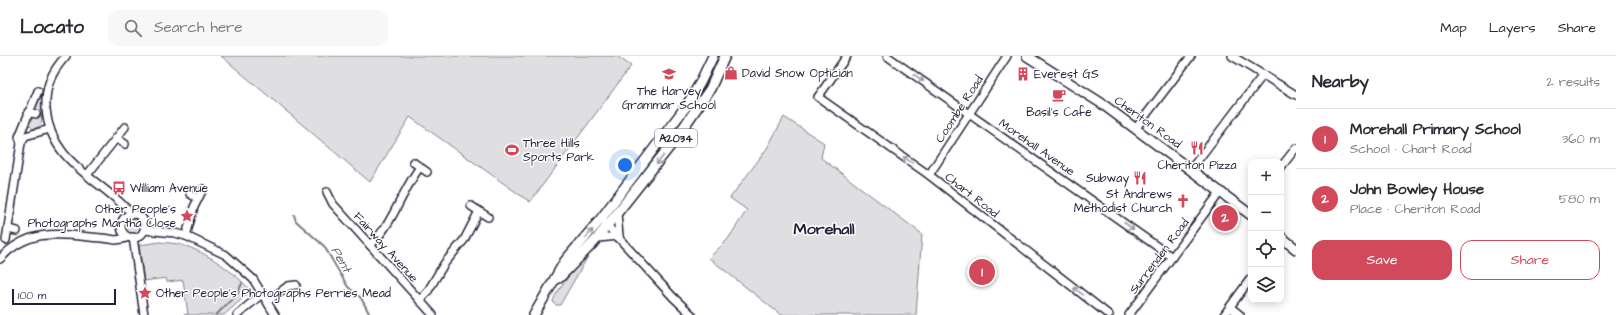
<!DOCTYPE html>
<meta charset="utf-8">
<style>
body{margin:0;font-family:"Architects Daughter",sans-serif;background:#f7f7f7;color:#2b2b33}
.controls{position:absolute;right:12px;bottom:12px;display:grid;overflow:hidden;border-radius:8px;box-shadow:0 2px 10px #0003}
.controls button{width:36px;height:36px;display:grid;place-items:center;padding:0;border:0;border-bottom:1px solid #e1e1e2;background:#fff;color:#2b2b33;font:20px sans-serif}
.scale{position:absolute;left:12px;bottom:10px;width:104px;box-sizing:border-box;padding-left:4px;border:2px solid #22223b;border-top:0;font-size:11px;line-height:14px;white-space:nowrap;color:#22223b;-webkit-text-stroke:3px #fff;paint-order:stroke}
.you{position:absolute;left:625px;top:109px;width:14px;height:14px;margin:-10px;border:3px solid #fff;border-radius:50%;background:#1a73e8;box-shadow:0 0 0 6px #1a73e833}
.badge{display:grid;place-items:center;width:26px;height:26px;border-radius:50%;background:#d1495b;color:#fff;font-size:13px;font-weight:700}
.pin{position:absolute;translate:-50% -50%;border:2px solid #fff;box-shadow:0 1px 4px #0006}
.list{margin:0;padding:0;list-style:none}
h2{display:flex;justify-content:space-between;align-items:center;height:52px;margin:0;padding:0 16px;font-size:17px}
h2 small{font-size:13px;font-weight:400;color:#7c7c81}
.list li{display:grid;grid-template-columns:26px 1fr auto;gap:12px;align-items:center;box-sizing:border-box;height:60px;padding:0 16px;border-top:1px solid #e1e1e2}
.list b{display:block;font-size:15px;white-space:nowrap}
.list p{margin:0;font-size:13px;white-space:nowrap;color:#7c7c81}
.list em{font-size:13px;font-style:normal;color:#7c7c81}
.actions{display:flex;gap:8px;padding:12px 16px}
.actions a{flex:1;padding:9px 0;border:1px solid #d1495b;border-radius:12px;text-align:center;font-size:14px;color:#d1495b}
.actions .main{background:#d1495b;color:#fff}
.icon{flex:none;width:22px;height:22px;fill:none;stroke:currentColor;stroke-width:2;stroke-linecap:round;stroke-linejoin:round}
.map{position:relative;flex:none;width:1296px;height:259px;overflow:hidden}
header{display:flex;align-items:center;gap:24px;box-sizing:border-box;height:56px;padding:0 20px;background:#fff;border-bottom:1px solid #e1e1e2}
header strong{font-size:19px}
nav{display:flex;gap:22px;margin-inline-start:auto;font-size:14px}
.search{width:280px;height:36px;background:#f7f7f7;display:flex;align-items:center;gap:10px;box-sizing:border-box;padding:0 14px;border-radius:12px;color:#7c7c81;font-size:15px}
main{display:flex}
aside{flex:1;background:#fff}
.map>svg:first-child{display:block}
.green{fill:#dfdfe2;stroke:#80808e}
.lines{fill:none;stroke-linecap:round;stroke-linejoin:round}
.stream{stroke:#7a7a88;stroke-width:2}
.minor-casing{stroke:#22223b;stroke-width:10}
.major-casing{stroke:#22223b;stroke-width:12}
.minor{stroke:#fff;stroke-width:7}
.major{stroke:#fff;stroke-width:9}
.oneway{stroke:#9c9ca7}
.labels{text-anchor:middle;stroke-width:3;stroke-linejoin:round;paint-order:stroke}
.shield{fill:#fff;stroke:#646476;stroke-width:1}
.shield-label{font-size:11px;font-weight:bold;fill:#22223b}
.poi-label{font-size:12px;fill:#22223b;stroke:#fff;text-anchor:start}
.street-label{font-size:12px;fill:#22223b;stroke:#fff}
.water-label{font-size:13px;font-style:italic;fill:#5c5c6f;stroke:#fff}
.district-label{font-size:16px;font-weight:bold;fill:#22223b;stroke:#fff}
</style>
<header>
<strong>Locato</strong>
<div class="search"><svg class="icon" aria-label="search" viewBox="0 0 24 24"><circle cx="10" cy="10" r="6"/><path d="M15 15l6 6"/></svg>Search here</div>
<nav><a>Map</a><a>Layers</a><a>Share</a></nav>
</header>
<main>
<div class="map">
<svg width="1296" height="259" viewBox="0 0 1296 259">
<rect width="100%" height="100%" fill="#fff"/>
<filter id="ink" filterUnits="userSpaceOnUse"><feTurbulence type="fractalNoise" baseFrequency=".025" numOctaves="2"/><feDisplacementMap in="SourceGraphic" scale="8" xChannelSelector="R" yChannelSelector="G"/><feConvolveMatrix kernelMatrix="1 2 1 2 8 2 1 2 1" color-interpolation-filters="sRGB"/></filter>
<g filter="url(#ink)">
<g class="green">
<polygon points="221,0 617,0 631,10 530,146 410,61 370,126"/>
<path d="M 41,35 C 42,37 42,66 41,68 C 39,71 37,72 33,73 L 28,68 L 29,63 L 37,61 L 39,57 L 34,51 Z"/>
<polygon points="686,60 687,62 611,158 610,156 683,61"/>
<polygon points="784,61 824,87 821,102 922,178 916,259 781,259 709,202 728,183 747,154 730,142 766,94"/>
<circle cx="133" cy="170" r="8"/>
<path d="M 160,186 C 167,187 175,187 182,189 C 205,195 236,217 251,235 L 224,259 L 184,259 L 188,258 L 183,224 L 167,226 L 166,222 L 144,225 L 139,189 Z"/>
<path d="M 594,190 L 560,249 L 556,249 L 553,246 C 554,235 586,200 594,190 Z"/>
</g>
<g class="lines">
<g class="stream">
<polyline points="294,159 296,165 324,190 348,231 361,242 370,259"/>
<polyline points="216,259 238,237 242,227"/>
</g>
<g class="minor-casing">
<g id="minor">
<path d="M 66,0 C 51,16 45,31 46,53 C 50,103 92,119 124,150 C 127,153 130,155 133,158"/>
<polyline points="847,0 818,41 929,119 1109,259"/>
<polyline points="887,0 1172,201"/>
<polyline points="1232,0 1296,39"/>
<polyline points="28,56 36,58"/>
<polyline points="1136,72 1191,0"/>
<polyline points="116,82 125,88"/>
<polyline points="21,87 19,81 38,35"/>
<polyline points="413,106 427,116"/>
<polyline points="1281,111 1296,92"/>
<polyline points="1191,113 1263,19"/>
<polyline points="87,119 125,71"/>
<polyline points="929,119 1007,0"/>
<polyline points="327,136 333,148 433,259"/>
<polyline points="190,138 197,142"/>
<polyline points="471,150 488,161"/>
<polyline points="617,157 619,180"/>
<circle cx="133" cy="170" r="12"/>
<polyline points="604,166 673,241 692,259"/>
<polyline points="8,173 17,175"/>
<polyline points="144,174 175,177 186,180 226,199 253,223 275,259"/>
<polyline points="186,180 194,151 203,133"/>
<polyline points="133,181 144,259"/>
<polyline points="598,182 619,180"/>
<polyline points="6,184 21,87 25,80 50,73"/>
<path d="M 370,189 C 393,169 401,136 420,111"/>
<path d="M 0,203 C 26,174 55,177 90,181 C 98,182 107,182 115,184 L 123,183 L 129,181"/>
<polyline points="268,245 288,230 296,229"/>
<polyline points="420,245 428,235 444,208 464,184 479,155"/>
<polyline points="1230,251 1240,259"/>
<polyline points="237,259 263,237"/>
<polyline points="1129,259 1221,135"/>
<polyline points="1224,259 1251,222"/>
</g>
</g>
<g class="major-casing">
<g id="major">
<polyline points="1027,0 1101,47 1251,159"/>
<polyline points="1281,181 1296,193"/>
<polyline points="559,222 595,185 674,85 710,33 725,0"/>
<polyline points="534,259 565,205 600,164 687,49 700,27 713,0"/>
</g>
</g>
<use href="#minor" class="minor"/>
<use href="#major" class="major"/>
</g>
<defs><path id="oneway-shaft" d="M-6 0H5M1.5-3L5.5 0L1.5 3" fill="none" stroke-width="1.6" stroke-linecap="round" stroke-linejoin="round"/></defs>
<g class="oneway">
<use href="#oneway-shaft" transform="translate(919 22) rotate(35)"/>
<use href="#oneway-shaft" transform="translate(660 104) rotate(127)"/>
<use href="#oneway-shaft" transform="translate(908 104) rotate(-145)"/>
<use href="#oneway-shaft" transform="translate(1129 170) rotate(37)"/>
<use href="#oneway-shaft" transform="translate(589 178) rotate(-49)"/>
<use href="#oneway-shaft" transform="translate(1078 235) rotate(-142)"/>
</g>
</g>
<defs>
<g id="shop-bare" transform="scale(1.08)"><path d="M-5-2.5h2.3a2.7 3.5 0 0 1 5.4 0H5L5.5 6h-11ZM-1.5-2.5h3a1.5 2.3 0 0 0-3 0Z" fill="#d1495b" stroke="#fff" stroke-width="2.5" paint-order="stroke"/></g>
<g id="school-bare" transform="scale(1.08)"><path d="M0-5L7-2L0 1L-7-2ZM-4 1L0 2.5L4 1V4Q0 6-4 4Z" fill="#d1495b" stroke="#fff" stroke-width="2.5" paint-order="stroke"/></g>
<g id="building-bare" transform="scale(1.08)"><path d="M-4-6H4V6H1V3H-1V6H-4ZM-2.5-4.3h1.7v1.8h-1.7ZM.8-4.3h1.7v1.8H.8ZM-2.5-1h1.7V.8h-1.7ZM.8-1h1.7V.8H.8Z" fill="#d1495b" stroke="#fff" stroke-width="2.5" paint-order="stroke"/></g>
<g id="cafe-bare" transform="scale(1.08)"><path d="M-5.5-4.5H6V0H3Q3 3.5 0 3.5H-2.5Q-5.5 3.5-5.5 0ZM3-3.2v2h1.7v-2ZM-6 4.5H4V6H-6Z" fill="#d1495b" stroke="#fff" stroke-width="2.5" paint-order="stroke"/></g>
<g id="restaurant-bare" transform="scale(1.08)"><path d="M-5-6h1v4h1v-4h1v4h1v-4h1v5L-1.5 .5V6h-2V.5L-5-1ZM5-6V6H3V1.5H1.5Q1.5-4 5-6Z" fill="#d1495b" stroke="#fff" stroke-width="2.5" paint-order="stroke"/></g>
<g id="stadium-bare" transform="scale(1.08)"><path d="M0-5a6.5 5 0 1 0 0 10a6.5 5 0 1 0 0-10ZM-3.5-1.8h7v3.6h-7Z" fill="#d1495b" stroke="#fff" stroke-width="2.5" paint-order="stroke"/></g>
<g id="bus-bare" transform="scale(1.08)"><path d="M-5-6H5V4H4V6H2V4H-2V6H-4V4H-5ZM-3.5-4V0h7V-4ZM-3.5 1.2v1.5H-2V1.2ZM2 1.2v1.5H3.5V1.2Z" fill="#d1495b" stroke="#fff" stroke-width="2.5" paint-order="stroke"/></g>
<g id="church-bare" transform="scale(1.08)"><path d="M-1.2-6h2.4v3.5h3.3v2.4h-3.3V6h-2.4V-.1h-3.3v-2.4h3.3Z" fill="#d1495b" stroke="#fff" stroke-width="2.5" paint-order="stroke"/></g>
<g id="sight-bare" transform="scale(1.08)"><path d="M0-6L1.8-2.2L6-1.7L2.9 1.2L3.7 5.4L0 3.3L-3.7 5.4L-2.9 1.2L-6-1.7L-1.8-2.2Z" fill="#d1495b" stroke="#fff" stroke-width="2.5" paint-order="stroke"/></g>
</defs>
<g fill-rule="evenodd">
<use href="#shop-bare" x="731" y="17"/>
<use href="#school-bare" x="669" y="18"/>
<use href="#building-bare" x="1023" y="18"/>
<use href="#cafe-bare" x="1059" y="39"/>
<use href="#restaurant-bare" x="1197" y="92"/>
<use href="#stadium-bare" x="512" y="94"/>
<use href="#restaurant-bare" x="1140" y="122"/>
<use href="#bus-bare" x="119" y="132"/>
<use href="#church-bare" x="1183" y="145"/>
<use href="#sight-bare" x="187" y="160"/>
<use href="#sight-bare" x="145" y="237"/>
</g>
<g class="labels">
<rect class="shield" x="655" y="73" width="42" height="18" rx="3"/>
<g class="shield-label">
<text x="676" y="86">A2034</text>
</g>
<g class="poi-label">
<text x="742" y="21">David Snow Optician</text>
<text x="1034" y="22">Everest GS</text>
<text x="669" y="39" text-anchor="middle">The Harvey<tspan x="669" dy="14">Grammar School</tspan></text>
<text x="1059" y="60" text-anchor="middle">Basil's Cafe</text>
<text x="523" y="91">Three Hills<tspan x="523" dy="14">Sports Park</tspan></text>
<text x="1197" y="113" text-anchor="middle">Cheriton Pizza</text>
<text x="1129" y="126" text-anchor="end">Subway</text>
<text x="130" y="136">William Avenue</text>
<text x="1172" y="142" text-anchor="end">St Andrews<tspan x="1172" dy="14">Methodist Church</tspan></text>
<text x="176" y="157" text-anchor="end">Other People's<tspan x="176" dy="14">Photographs Martha Close</tspan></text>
<text x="156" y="241">Other People's Photographs Perries Mead</text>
</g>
<g class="street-label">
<text transform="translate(959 53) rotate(-57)" y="4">Coombe Road</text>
<text transform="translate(1148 66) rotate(36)" y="4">Cheriton Road</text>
<text transform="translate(1037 91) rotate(35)" y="4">Morehall Avenue</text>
<text transform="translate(972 139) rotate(38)" y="4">Chart Road</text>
<text transform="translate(386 191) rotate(48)" y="4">Fairway Avenue</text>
<text transform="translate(1159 200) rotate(-53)" y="4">Surrenden Road</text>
</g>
<g class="water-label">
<text transform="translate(342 203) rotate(60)" y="5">Pent</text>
</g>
<g class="district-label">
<text x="824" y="178">Morehall</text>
</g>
</g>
</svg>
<div class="controls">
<button>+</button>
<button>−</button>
<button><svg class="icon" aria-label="locate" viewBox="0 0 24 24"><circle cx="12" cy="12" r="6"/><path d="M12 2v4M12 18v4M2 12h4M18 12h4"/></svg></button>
<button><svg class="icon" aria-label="layers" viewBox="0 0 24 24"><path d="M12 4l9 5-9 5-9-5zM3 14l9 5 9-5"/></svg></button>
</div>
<div class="scale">100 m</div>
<div class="you"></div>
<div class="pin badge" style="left:982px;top:216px">1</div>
<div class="pin badge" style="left:1225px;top:162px">2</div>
</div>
<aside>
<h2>Nearby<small>2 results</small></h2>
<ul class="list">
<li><span class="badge">1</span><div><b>Morehall Primary School</b><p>School · Chart Road</p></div><em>360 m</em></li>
<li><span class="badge">2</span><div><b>John Bowley House</b><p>Place · Cheriton Road</p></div><em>580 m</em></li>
</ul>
<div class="actions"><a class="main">Save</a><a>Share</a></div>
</aside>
</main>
